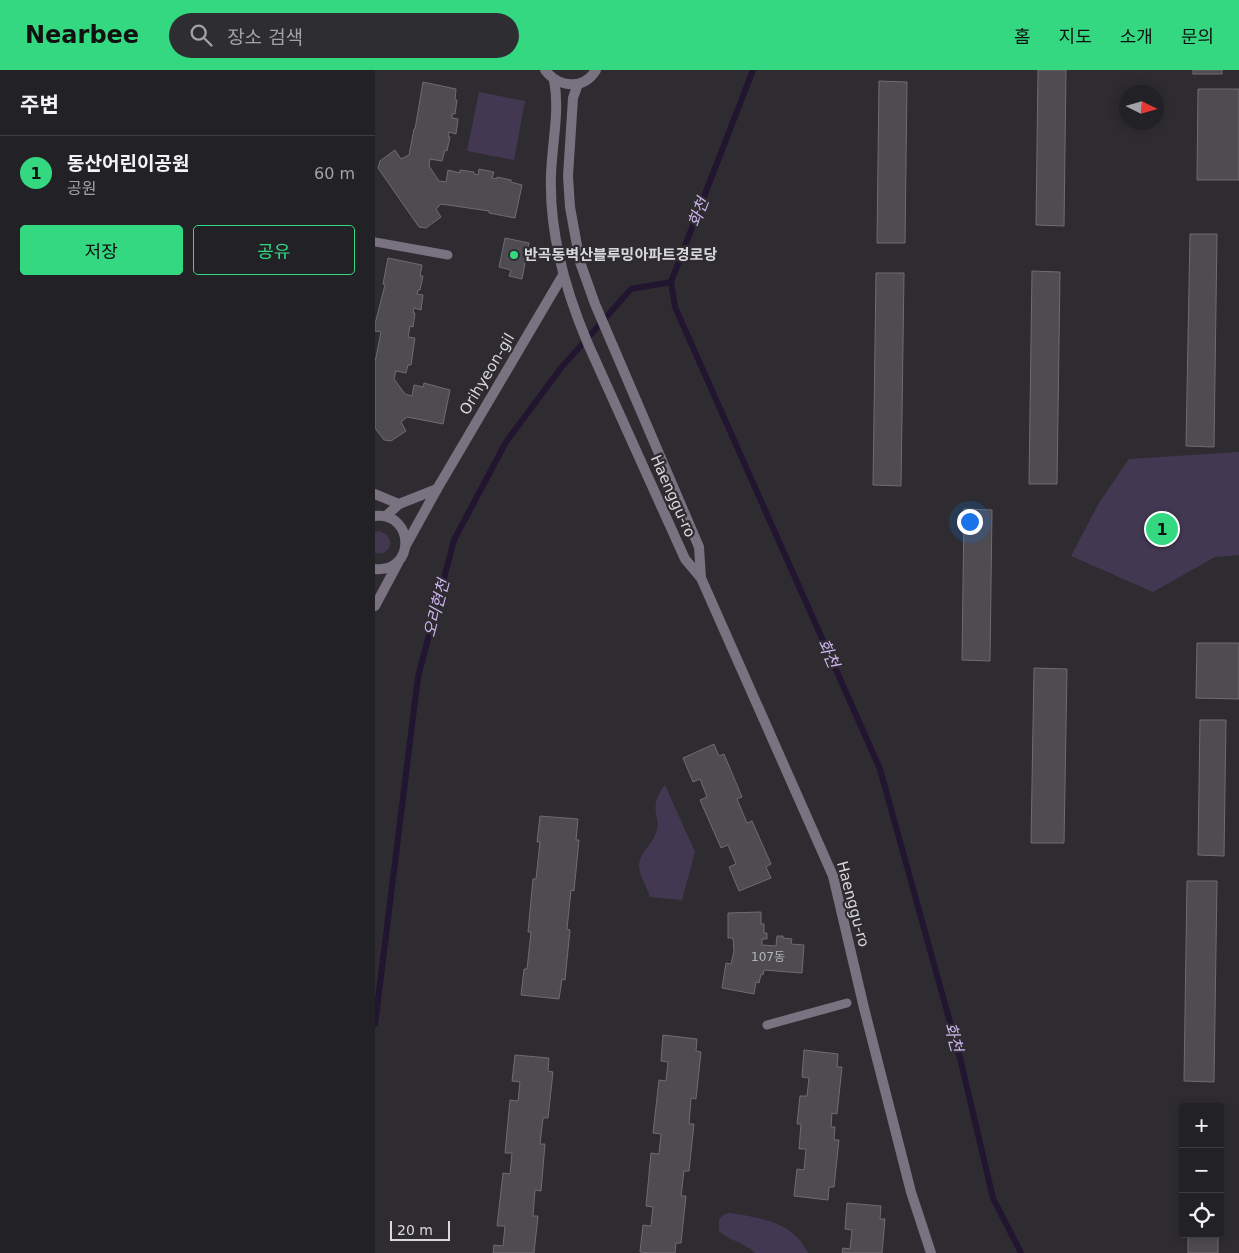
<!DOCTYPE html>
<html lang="ko">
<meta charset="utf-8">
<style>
body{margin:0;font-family:"DejaVu Sans","Noto Sans KR",sans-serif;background:#2e2e32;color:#f1f3f6}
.controls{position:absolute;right:15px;bottom:15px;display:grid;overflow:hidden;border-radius:5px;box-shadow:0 2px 12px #0003}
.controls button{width:45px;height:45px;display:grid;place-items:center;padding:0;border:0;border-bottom:1px solid #3f3e42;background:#222125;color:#f1f3f6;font:25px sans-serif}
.compass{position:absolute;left:744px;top:15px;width:45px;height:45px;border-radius:50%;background:#222125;box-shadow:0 2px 12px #0003;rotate:95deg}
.scale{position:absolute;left:15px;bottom:12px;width:60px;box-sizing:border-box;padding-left:5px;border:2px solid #d9d8db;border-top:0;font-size:14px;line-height:18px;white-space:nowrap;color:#d9d8db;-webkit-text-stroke:4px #2e2c31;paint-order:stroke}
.you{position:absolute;left:594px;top:451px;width:18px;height:18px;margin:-12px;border:4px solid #fff;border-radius:50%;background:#1a73e8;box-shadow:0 0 0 8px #1a73e833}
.badge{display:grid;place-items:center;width:32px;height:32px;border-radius:50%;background:#33d881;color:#111;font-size:16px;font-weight:700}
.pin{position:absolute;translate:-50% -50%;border:2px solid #fff;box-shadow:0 1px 5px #0006}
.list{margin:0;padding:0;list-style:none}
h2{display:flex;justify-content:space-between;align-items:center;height:65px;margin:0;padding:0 20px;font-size:21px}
h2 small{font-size:16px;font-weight:400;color:#a2a3a7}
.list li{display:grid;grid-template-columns:32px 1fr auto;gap:15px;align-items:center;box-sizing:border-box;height:75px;padding:0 20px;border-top:1px solid #3f3e42}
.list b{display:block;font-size:19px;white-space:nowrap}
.list p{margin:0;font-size:16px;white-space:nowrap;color:#a2a3a7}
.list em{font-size:16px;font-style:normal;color:#a2a3a7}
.actions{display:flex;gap:10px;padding:15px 20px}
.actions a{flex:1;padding:11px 0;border:1px solid #33d881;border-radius:5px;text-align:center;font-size:18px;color:#33d881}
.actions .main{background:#33d881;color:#111}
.icon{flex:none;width:28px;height:28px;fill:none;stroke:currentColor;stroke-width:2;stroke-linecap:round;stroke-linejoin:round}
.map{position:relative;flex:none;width:864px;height:1183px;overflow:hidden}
header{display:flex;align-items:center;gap:30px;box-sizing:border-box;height:70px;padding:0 25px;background:#33d881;color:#111}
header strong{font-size:24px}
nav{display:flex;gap:28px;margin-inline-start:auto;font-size:18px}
.search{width:350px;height:45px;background:#2e2e32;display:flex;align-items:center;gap:12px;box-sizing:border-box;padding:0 18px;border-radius:28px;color:#a2a3a7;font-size:19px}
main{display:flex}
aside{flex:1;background:#222125}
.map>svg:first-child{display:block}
.green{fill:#433852}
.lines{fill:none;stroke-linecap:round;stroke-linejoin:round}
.stream{stroke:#221530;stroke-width:6}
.building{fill:#4e4c51;stroke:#6e6c72}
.service{stroke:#787281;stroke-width:9}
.minor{stroke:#787281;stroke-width:10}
.tertiary{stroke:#787281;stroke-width:10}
.poi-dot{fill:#33d881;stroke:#2e2c31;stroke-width:2}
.labels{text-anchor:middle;stroke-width:4.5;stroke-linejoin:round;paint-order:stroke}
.number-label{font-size:12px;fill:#b6b5b8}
.poi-label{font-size:15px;font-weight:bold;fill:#d9d8db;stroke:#2e2c31;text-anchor:start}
.street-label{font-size:15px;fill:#d9d8db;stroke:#2e2c31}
.water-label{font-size:16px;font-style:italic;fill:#d0b7f1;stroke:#2e2c31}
</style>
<header>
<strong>Nearbee</strong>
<div class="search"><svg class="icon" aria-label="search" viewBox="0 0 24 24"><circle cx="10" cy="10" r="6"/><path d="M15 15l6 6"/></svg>장소 검색</div>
<nav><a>홈</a><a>지도</a><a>소개</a><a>문의</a></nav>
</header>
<main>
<aside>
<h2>주변<small></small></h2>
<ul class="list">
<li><span class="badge">1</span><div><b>동산어린이공원</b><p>공원</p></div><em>60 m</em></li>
</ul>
<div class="actions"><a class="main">저장</a><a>공유</a></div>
</aside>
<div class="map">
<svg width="864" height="1183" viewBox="0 0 864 1183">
<rect width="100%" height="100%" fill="#2e2c31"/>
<g class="green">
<polygon points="104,22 150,31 139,90 92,81"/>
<polygon points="864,382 864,485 840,487 778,522 696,486 724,433 754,389"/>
<path d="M 3,461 C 22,465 17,487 0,483 L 0,462 Z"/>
<path d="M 290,715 L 320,782 L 307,830 L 275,827 C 272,817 265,807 264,797 C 264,782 279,774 282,759 C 284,754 282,749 281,744 C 279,732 283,724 290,715 Z"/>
<path d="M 355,1143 C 386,1148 418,1152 433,1183 L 380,1183 C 368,1171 354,1171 344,1161 L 344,1149 L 350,1144 Z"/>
</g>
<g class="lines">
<g class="stream">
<polyline points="378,0 296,212 300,237 505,699 586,992 618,1128 646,1183"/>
<polyline points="0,954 43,607 79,470 131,372 186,298 256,219 296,212"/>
</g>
</g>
<g class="building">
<polygon points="663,0 691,0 689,156 661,155"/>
<rect x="818" y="0" width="29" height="4"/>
<polygon points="504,11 532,12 530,173 502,173"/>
<polygon points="48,12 81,19 80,30 82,30 80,44 77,44 77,48 83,49 81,64 74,62 73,67 75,67 72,81 70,80 67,91 55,89 54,96 64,111 71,112 73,100 85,103 85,100 99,102 99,104 103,105 104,99 119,102 117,108 122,109 122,107 136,110 136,112 147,115 140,148 114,143 114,141 66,134 61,139 66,147 51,158 44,157 3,98 5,91 20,80 26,89 34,85 39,59 40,59"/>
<polygon points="823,19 864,19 864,110 822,110"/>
<polygon points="815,164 842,164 839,377 811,376"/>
<polygon points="130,168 154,173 147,209 134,206 136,200 124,197"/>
<polygon points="13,188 47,195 45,206 48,206 45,220 43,220 42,224 48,225 46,240 39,238 38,243 40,243 38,257 35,256 33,267 40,268 36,295 33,295 31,303 21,301 19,309 30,324 37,326 39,315 48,317 49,313 75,320 68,354 32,347 26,352 31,361 16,371 9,370 0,358 0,292 6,262 0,261 0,254 10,215 8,214"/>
<polygon points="657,201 685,202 682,414 654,414"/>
<polygon points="501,203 529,203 526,416 498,415"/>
<polygon points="589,439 617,440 615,591 587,590"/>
<polygon points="822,573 864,573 864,629 821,628"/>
<polygon points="659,598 692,599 689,773 656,773"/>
<polygon points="825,650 851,650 849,786 823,785"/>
<polygon points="339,674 344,686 349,684 367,727 362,729 372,753 377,751 396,794 391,797 396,808 364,821 354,797 361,794 353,775 346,778 325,730 332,727 325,709 318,712 308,688"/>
<polygon points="165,746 203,749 201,770 204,770 199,821 196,820 192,859 195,860 190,910 187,909 184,929 146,925 149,899 152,899 156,862 153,862 158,809 161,809 165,772 162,772"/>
<polygon points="812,811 842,811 839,1012 809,1011"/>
<polygon points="386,842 386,854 389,854 389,863 392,863 392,869 387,869 387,875 401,876 402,866 408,866 408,868 417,869 416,874 429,875 427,903 389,900 388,905 386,904 384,913 381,912 379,924 347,918 351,893 356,894 359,881 358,868 353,868 353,843"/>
<polygon points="288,965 322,969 321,981 326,982 321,1029 316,1028 314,1054 319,1054 314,1101 309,1101 306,1126 311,1126 306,1173 301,1173 300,1183 275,1183 265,1182 268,1155 276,1156 278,1137 271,1136 276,1083 284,1084 286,1064 278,1063 284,1010 291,1011 293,992 286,991"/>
<polygon points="429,980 463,984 462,997 467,997 462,1044 457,1043 456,1057 460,1057 459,1070 464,1070 459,1117 454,1117 453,1130 419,1126 422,1099 429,1100 431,1079 424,1079 426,1054 422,1054 425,1026 432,1026 434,1008 427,1007"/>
<polygon points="140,985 174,988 173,1001 178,1002 173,1048 168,1048 165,1074 170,1074 166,1121 160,1120 158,1146 163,1146 159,1183 118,1183 119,1175 128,1176 130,1156 122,1156 128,1103 135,1104 137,1083 130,1083 135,1030 143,1031 145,1012 137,1011"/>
<polygon points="472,1133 506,1136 505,1149 510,1149 507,1183 467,1183 468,1178 475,1179 477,1160 470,1159"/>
<rect x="813" y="1164" width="30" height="19"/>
</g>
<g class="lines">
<g class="service">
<polyline points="0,172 73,185"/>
<polyline points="392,955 472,933"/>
</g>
<polyline class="minor" points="0,424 24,434 62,419"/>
<g class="tertiary">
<path d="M 170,0 C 183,17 208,21 221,0"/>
<path d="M 179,10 C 185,41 177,73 176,105 C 174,164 190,220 213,274 L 310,489 L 326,508 L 458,806 L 489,938 L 536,1122 L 556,1183"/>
<polyline points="203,14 198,28 193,106 195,137 205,192 220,234 324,477 326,508"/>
<path d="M 0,446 C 40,442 41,503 0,499"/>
<polyline points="11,446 24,434"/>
<polyline points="31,475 62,419 188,205"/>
<polyline points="0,536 23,493"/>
</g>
</g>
<circle class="poi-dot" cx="139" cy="185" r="5"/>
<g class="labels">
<g class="number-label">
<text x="393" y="891">107동</text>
</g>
<g class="poi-label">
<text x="149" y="190">반곡동벽산블루밍아파트경로당</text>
</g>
<g class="street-label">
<text transform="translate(112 304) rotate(-59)" y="5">Orihyeon-gil</text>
<text transform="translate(298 426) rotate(66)" y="5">Haenggu-ro</text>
<text transform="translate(478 834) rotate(75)" y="5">Haenggu-ro</text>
</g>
<g class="water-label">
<text transform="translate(323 142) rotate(-69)" y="6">화천</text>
<text transform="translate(61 538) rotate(-75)" y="6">오리현천</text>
<text transform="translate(454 583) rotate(66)" y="6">화천</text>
<text transform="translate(579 967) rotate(75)" y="6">화천</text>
</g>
</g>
</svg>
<div class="controls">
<button>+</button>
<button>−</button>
<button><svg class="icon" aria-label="locate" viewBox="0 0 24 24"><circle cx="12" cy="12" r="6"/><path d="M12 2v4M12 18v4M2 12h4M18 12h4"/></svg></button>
</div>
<svg class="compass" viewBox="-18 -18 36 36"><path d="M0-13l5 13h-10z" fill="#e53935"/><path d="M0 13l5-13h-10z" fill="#a2a3a7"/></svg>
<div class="scale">20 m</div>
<div class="you"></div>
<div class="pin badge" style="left:787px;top:459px">1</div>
</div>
</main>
